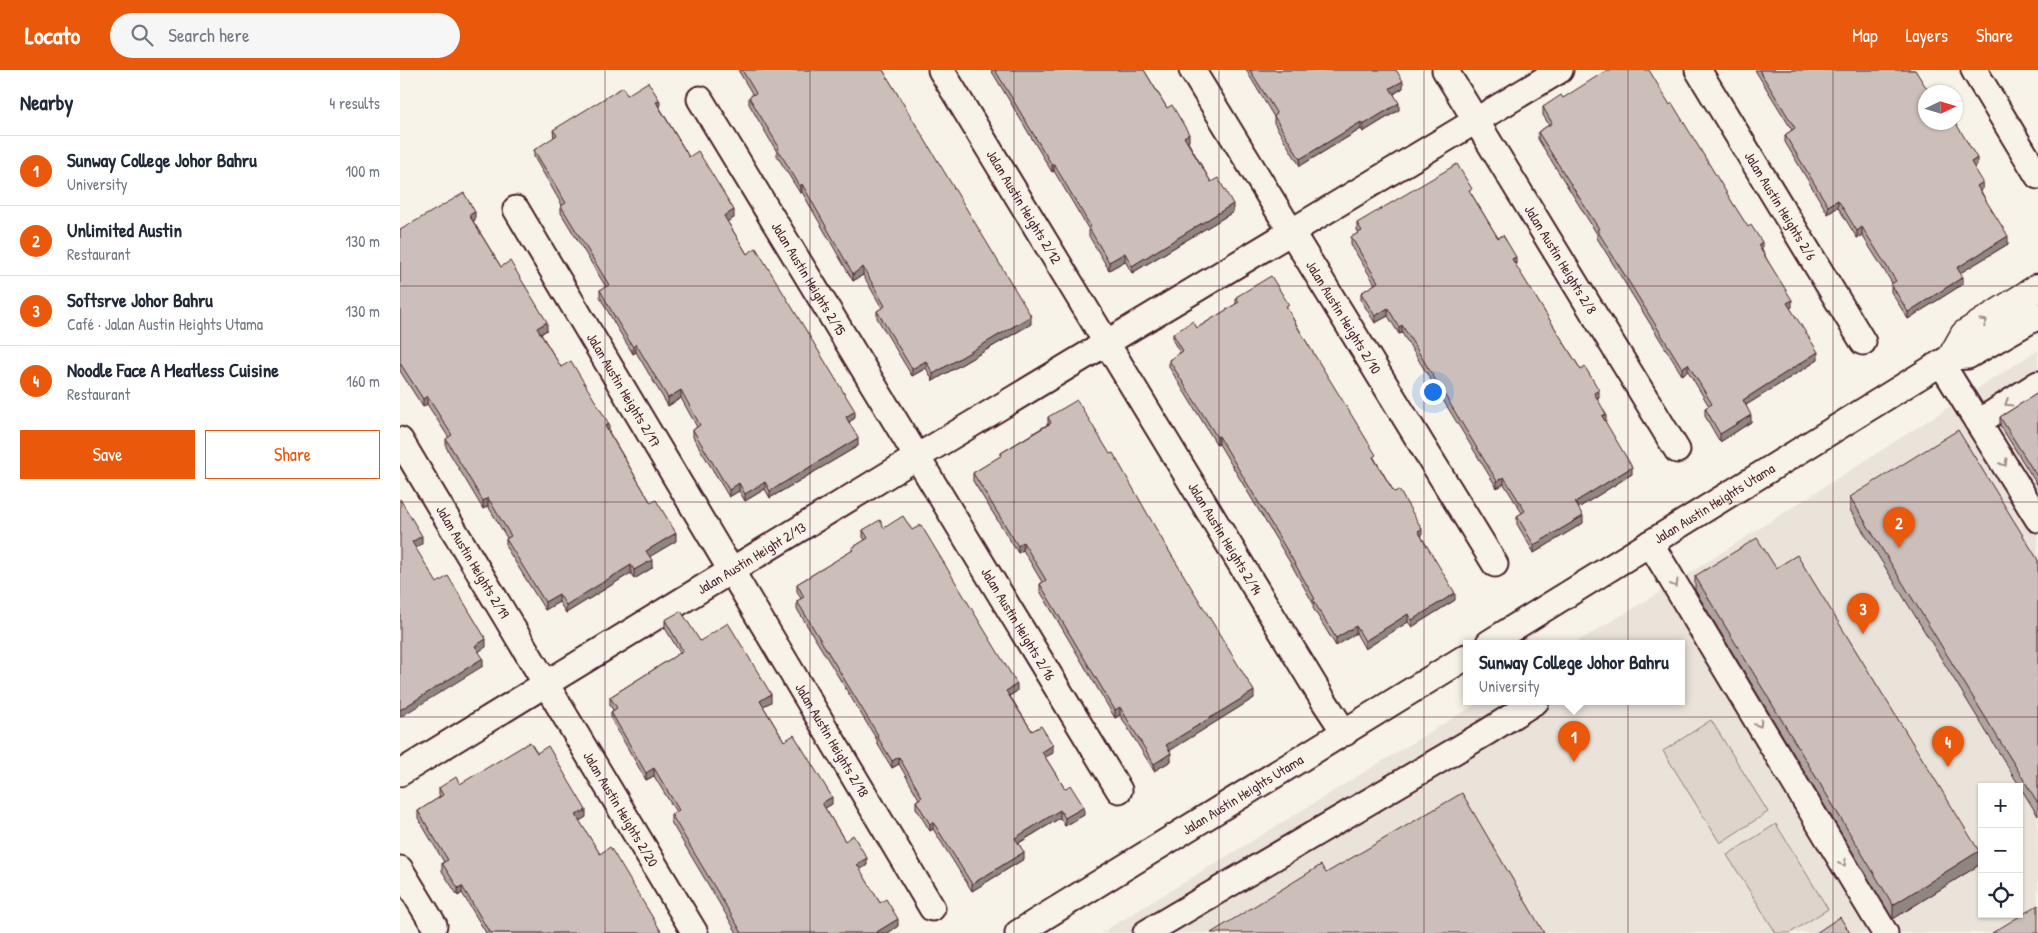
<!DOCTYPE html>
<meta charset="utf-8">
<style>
body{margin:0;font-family:"Patrick Hand",sans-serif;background:#f6f6f7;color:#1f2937}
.controls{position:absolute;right:15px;bottom:15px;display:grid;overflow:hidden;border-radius:0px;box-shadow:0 1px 4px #0004}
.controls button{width:45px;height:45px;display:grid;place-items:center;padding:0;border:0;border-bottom:1px solid #e0e1e3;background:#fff;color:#1f2937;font:25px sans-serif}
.compass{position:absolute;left:1518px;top:15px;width:45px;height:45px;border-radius:50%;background:#fff;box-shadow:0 1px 4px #0004;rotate:86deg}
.you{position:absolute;left:1032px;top:321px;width:18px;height:18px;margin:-12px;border:4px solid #fff;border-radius:50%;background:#1a73e8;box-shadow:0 0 0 8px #1a73e833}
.badge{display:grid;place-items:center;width:32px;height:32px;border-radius:50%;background:#ea580c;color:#fff;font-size:16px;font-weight:700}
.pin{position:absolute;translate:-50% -41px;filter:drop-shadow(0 1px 2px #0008)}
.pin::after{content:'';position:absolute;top:26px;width:18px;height:15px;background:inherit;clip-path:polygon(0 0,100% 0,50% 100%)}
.popup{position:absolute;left:1063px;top:570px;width:222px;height:65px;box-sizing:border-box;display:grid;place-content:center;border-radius:0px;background:#fff;filter:drop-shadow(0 1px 4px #0005);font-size:16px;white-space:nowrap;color:#747a83}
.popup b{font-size:19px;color:#1f2937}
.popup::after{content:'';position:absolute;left:50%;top:100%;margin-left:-10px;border:10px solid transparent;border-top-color:#fff}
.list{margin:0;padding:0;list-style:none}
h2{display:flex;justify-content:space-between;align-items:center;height:65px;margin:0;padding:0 20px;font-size:21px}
h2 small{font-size:16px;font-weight:400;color:#747a83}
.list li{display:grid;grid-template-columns:32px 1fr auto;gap:15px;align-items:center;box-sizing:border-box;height:70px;padding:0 20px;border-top:1px solid #e0e1e3}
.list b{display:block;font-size:19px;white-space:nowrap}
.list p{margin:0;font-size:16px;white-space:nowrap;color:#747a83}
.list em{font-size:16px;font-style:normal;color:#747a83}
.actions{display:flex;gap:10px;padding:15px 20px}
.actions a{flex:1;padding:11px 0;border:1px solid #ea580c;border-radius:0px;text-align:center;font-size:18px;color:#ea580c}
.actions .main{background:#ea580c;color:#fff}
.icon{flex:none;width:28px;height:28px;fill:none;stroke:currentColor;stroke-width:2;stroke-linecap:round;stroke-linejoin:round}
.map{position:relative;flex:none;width:1638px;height:863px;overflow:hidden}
header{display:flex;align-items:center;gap:30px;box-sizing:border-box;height:70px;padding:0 25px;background:#ea580c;color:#fff}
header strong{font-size:24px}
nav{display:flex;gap:28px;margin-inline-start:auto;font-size:18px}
.search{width:350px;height:45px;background:#f6f6f7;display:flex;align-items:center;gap:12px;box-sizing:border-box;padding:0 18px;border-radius:28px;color:#747a83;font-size:19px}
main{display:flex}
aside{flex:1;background:#fff}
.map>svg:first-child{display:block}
.built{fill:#eae3da;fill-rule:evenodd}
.green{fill:#ded4cc;stroke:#947a7c}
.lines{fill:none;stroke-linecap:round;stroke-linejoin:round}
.minor-casing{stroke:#4a1f2b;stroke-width:29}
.major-casing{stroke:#4a1f2b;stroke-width:31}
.minor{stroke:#f7f3e8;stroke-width:25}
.major{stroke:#f7f3e8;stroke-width:28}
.wall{fill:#afa49f;stroke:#4a1f2b}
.shaded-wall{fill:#8f8682;stroke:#4a1f2b}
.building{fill:#ccbfb9;stroke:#4a1f2b}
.oneway{stroke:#a0898a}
.grid{fill:none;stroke:#4a1f2b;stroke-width:1;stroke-opacity:0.55}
.labels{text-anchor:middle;stroke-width:4;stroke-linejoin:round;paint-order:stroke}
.street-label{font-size:14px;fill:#4a1f2b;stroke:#f7f3e8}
</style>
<header>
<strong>Locato</strong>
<div class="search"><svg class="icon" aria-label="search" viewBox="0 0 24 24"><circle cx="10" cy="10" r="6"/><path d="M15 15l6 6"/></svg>Search here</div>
<nav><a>Map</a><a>Layers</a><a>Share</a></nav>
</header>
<main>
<aside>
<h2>Nearby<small>4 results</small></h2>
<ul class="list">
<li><span class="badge">1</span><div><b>Sunway College Johor Bahru</b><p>University</p></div><em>100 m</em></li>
<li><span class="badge">2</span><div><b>Unlimited Austin</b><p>Restaurant</p></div><em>130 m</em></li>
<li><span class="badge">3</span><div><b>Softsrve Johor Bahru</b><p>Café · Jalan Austin Heights Utama</p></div><em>130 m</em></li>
<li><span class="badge">4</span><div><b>Noodle Face A Meatless Cuisine</b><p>Restaurant</p></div><em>160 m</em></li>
</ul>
<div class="actions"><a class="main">Save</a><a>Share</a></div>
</aside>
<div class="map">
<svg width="1638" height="863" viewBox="0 0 1638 863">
<rect width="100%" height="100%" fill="#f7f3e8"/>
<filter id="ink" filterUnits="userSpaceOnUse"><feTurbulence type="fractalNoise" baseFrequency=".02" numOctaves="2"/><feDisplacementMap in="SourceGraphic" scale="10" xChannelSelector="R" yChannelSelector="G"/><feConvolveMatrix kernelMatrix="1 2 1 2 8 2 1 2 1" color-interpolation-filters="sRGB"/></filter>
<g filter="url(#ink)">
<path class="built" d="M 1638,280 L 1638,863 L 701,863 L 1081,631 L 1282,631 L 1282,573 L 1175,573 L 1260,522 ZM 1582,717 L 1619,717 L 1619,844 L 1582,844 Z"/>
<g class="green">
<polygon points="1311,650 1368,742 1320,773 1263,681"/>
<polygon points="1376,754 1428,839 1390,863 1376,863 1327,785"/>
</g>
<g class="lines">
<g class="minor-casing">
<g id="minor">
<path id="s1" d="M 541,0 L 922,628 L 945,663"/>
<path id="s2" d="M 792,0 L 1095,494"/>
<path id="s3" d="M 1045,0 L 1277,380"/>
<path id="s4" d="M 1298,0 L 1463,272"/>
<polyline points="1574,0 1638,106"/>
<path id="s5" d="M 300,29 L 719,720"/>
<path id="s6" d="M 116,139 L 532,838"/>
<polyline points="1541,293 1638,449"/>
<polyline points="1579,352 1638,314"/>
<path id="s7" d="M 0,370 L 295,863"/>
<polyline points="1250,473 1485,863"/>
<path id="s8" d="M 1089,573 L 1541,293 L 1552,287 L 1568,286 L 1638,246"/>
<path id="s9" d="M 0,703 L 517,387 L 1160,0"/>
<polyline points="0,799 34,855"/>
<path id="s10" d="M 618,863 L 1066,587"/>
<polyline points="746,863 1087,662 1136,631"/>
</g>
</g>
<g class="major-casing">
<polyline id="major" points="1552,287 1565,264 1638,218"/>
</g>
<use href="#minor" class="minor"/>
<use href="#major" class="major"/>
</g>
<g class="wall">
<polygon points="338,0 483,0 631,254 533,311 526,298 512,306 477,248 477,241 482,238 463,205 453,211 402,122 400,123 377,86 377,82 349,34 349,27 353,25"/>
<polygon points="591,0 744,0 767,38 789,71 788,72 811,112 833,142 732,203 725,191 709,200 689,166 689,160 654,101 652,102"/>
<polygon points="846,0 996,0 1003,18 994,24 999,40 963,62 961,59 900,96 874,53 874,47"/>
<polygon points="1355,0 1515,0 1526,22 1577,95 1574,97 1583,119 1581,121 1608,174 1560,203 1563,214 1508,249 1491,222 1491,214 1492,213 1462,165 1457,168 1438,137 1428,144 1385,72 1385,65 1392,60"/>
<polygon points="227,25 260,38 289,87 334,148 327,151 347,184 455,348 449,352 458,376 370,428 365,419 345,431 339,421 329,427 293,367 293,360 297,357 281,328 268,336 236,282 233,284 216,256 200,227 200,220 206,217 161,143 161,136 162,135 134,87 134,80 154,68 153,60"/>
<polygon points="1163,28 1270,35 1362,180 1392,237 1390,238 1418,290 1346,335 1351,352 1320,372 1305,346 1305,338 1309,336 1288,301 1282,305 1197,168 1197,164 1138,69 1138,62 1149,55 1143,45 1143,37"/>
<polygon points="1072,125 1098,168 1116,194 1115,195 1181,300 1199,327 1197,328 1206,351 1205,352 1232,404 1178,438 1183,453 1134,483 1117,454 1117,446 1122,443 1104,414 1097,418 1002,263 999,264 988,246 975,253 961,230 961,223 975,214 951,175 951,167 959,163 957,160 957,153"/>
<polygon points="75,150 73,151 101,197 147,260 141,264 161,297 209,362 251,433 276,471 250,486 252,498 234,509 231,503 166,543 159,532 145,540 106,477 106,469 107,468 88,436 83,439 46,377 46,369 49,368 27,334 23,337 0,301 0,160"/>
<polygon points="836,227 889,242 994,422 1022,466 1021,466 1055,530 1012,557 1008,552 965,579 956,563 936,576 913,538 913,533 891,494 819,374 817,375 769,297 769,290 780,283 773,271 773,264 797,258 836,234"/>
<polygon points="1638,323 1638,416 1600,355 1600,347"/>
<polygon points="648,347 763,471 854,628 769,681 771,691 754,701 720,645 715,648 640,521 640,514 642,512 623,480 618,483 573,411 573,403 601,386 601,383 648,354"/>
<polygon points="1450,427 1638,490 1638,746 1450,440"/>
<polygon points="484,458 617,621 610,626 632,661 653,683 645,687 665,719 684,745 665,756 660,748 619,773 624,789 572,821 533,759 530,761 516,738 516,731 519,729 499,694 492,698 477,673 477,670 397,539 397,531 401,529 397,521 397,514 452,481 452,478 465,470 463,467 463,460"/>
<polygon points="1376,498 1579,795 1493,849 1295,520 1295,506"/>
<polygon points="265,550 300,571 371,632 363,636 384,671 432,734 425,738 445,771 467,795 460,800 480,833 498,856 488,863 337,863 271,752 271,744 276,742 254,706 246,710 211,649 211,642 213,640 210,635 210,627 280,583 265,558"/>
<polygon points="137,683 186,747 179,751 200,784 262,863 86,863 62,823 58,826 42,801 42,793 44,792 18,748 18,741 40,727 39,725 39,718 60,714"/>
</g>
<g class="shaded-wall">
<polygon points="1003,11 1003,18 990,26 990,18"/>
<polygon points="260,31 260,38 256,32"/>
<polygon points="999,33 999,40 963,62 963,55"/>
<polygon points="961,52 961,59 900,96 900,89"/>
<polygon points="789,64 789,71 784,74 784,67"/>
<polygon points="1577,88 1577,95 1571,99 1571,92"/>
<polygon points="654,94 654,101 652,102 652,95"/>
<polygon points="1583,112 1583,119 1577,123 1577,116"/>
<polygon points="402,114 402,122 400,123 400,116"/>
<polygon points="1438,130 1438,137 1428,144 1428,136"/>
<polygon points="833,134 833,142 732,203 732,196"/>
<polygon points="334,140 334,148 324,153 324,146"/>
<polygon points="75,142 75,150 69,153 69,145"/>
<polygon points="1462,157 1462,165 1457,168 1457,161"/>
<polygon points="1608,166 1608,174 1557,205 1557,198"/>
<polygon points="1362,172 1362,180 1358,182 1358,175"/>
<polygon points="725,183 725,191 709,200 709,192"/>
<polygon points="1116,187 1116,194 1112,197 1112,189"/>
<polygon points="463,197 463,205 453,211 453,204"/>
<polygon points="1563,207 1563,214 1508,249 1508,242"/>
<polygon points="1392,230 1392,237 1387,240 1387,233"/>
<polygon points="988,238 988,246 975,253 975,246"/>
<polygon points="631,246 631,254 533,311 533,304"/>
<polygon points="147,252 147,260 137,266 137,258"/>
<polygon points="1002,255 1002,263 999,264 999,257"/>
<polygon points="236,274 236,282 233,284 233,277"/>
<polygon points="1418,282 1418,290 1343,337 1343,330"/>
<polygon points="526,291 526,298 512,306 512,299"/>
<polygon points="1288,294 1288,301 1282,305 1282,298"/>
<polygon points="281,320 281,328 268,336 268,328"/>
<polygon points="1199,320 1199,327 1194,330 1194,323"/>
<polygon points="27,326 27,334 23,337 23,329"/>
<polygon points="455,341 455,348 446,354 446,347"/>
<polygon points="1206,344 1206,351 1202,354 1202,346"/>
<polygon points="1351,345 1351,352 1320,372 1320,364"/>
<polygon points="209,354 209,362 205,356"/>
<polygon points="819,366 819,374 817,375 817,367"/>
<polygon points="458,368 458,376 370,428 370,421"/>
<polygon points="1232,397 1232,404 1175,440 1175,432"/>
<polygon points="1104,407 1104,414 1097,418 1097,411"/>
<polygon points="365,412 365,419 345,431 345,424"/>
<polygon points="339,413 339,421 329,427 329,420"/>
<polygon points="88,428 88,436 83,439 83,431"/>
<polygon points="1183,446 1183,453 1134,483 1134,475"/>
<polygon points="1022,459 1022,466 1018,469 1018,461"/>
<polygon points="276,463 276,471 246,489 246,481"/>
<polygon points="22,466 22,474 12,480 12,472"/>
<polygon points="623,472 623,480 618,483 618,476"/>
<polygon points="252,490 252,498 234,509 234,500"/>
<polygon points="231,495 231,503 166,543 166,535"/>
<polygon points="1055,523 1055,530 1012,557 1012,550"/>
<polygon points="159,524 159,532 145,540 145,532"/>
<polygon points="1008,544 1008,552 965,579 965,571"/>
<polygon points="956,556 956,563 936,576 936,568"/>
<polygon points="86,569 86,577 75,584 75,576"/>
<polygon points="83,588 83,596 0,647 0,640"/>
<polygon points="617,614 617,621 606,628 606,621"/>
<polygon points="854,621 854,628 766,683 766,675"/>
<polygon points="371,624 371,632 360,638 360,631"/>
<polygon points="720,637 720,645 715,648 715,640"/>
<polygon points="653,675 653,683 642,689 642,682"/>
<polygon points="771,683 771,691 754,701 754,694"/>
<polygon points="499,687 499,694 492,698 492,691"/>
<polygon points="254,698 254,706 246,710 246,703"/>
<polygon points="432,727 432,734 422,740 422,733"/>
<polygon points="684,737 684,745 665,756 665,748"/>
<polygon points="186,740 186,747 176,753 176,745"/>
<polygon points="660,740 660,748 615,775 615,768"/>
<polygon points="533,752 533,759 530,761 530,754"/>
<polygon points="1579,781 1579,795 1493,849 1493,835"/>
<polygon points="624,782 624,789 572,821 572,814"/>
<polygon points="467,788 467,795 457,802 457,794"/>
<polygon points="62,816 62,823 58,826 58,818"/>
<polygon points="498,849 498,856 488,863 475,863"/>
</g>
<g class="building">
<polygon points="342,0 483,0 631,246 533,304 526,291 512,299 477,241 485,236 463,197 453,204 402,114 400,116 377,78 379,77 349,27 356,23"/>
<polygon points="595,0 744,0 767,38 772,35 789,64 784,67 811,112 818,108 833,134 732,196 725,183 709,192 689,158 691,157 654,94 652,95"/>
<polygon points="850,0 996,0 1003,11 990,18 999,33 963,55 961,52 900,89 874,46 877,44"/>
<polygon points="1207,0 1249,0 1270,35 1272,33 1334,135 1348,157 1351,155 1362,172 1358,175 1392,230 1387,233 1418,282 1343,330 1351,345 1320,364 1305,338 1312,334 1288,294 1282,298 1197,160 1199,159 1138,62 1152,53 1143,37 1161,25 1163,28"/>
<polygon points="1359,0 1515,0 1529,22 1526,22 1526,52 1555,52 1577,88 1571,92 1583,112 1577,116 1608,166 1557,198 1563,207 1508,242 1491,214 1496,211 1462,157 1457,161 1438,130 1428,136 1385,65 1395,58"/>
<polygon points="248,12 260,31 256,32 289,87 298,81 334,140 324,146 347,184 356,178 455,341 446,347 458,368 370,421 365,412 345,424 339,413 329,420 293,360 300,355 281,320 268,328 236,274 233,277 216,249 200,220 209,215 161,136 166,133 134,80 157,65 153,60 223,17 227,25"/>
<polygon points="1057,94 1072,119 1069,120 1098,168 1103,165 1116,187 1112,189 1148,247 1181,300 1185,297 1199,320 1194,323 1206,344 1202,346 1232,397 1175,432 1183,446 1134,475 1117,446 1125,441 1104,407 1097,411 1002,255 999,257 988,238 975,246 961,223 978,212 951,167 962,161 957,153"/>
<polygon points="64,123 75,142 69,145 101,197 110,191 147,252 137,258 161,297 171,291 209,354 205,356 251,433 256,430 276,463 246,481 252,490 234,500 231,495 166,535 159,524 145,532 106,469 111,466 88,428 83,431 46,369 52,365 27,326 23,329 0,293 0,160"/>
<polygon points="871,206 889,235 886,236 898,258 976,385 973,387 994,422 999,420 1022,459 1018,461 1055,523 1012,550 1008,544 965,571 956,556 936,568 913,530 915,529 891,487 819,366 817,367 769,290 783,281 773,264 793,251 797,258 839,232 836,227"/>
<polygon points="1638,323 1638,408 1600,347"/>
<polygon points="677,330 710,384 713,383 763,471 854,621 766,675 771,683 754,694 720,637 715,640 640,514 646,510 623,472 618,476 573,403 602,385 601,383 651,353 648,347"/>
<polygon points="1558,360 1638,490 1638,733 1450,427"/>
<polygon points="0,429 22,466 12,472 37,513 48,506 86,569 75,576 83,588 0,640"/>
<polygon points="503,446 512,460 521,455 617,614 606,621 632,661 641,656 653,675 642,682 665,719 670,715 684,737 665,748 660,740 615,768 624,782 572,814 533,752 530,754 516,731 522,727 499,687 492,691 477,666 478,665 397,531 404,527 397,514 453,480 452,478 468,468 463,460 480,450 484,458"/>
<polygon points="1357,468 1376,498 1397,485 1579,781 1493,835 1295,506"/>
<polygon points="281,541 300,571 328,553 371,624 360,631 384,671 394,665 432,727 422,733 445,771 453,765 467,788 457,794 480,833 486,829 498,849 475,863 342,863 271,744 279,740 254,698 246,703 211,642 217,638 210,627 283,581 265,550"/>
<polygon points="130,672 137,683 148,676 186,740 176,745 200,784 210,777 262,863 90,863 62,816 58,818 42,793 48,790 18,741 43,725 39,718 56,707 60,714"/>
<polygon points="1062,723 1144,863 811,863 921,795 926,803"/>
<polygon points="1638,835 1638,863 1592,863"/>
<polygon points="1440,847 1450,863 1416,863"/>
</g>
<defs><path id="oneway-chevron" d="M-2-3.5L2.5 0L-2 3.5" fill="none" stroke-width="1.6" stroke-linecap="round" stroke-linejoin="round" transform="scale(1.25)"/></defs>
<g class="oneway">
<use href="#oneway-chevron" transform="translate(1584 252) rotate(-32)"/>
<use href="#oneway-chevron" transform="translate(1608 333) rotate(148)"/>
<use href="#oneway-chevron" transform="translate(1604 393) rotate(58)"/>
<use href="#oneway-chevron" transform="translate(1275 514) rotate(59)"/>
<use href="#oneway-chevron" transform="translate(1359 654) rotate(59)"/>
<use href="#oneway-chevron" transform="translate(1443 793) rotate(59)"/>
</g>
</g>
<path class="grid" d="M 205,0 L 205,863M 410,0 L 410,863M 614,0 L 614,863M 819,0 L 819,863M 1024,0 L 1024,863M 1228,0 L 1228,863M 1433,0 L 1433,863M 0,216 L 1638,216M 0,432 L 1638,432M 0,647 L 1638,647"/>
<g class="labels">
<g class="street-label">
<text dy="5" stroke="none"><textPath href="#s4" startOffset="159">Jalan Austin Heights 2/6</textPath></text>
<text dy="5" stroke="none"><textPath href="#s1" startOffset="160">Jalan Austin Heights 2/12</textPath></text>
<text dy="5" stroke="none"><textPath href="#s3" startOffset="222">Jalan Austin Heights 2/8</textPath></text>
<text dy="5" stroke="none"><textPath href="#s5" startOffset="210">Jalan Austin Heights 2/15</textPath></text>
<text dy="5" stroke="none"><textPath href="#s2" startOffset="290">Jalan Austin Heights 2/10</textPath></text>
<text dy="5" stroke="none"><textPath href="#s6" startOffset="211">Jalan Austin Heights 2/17</textPath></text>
<text dy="5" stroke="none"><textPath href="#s8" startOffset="265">Jalan Austin Heights Utama</textPath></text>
<text dy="5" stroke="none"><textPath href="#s1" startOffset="548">Jalan Austin Heights 2/14</textPath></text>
<text dy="5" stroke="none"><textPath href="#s9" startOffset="412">Jalan Austin Height 2/13</textPath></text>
<text dy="5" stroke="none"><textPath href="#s7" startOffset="142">Jalan Austin Heights 2/19</textPath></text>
<text dy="5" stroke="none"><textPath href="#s5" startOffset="614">Jalan Austin Heights 2/16</textPath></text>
<text dy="5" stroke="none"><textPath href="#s6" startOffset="618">Jalan Austin Heights 2/18</textPath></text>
<text dy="5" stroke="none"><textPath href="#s10" startOffset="264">Jalan Austin Heights Utama</textPath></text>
<text dy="5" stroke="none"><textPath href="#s7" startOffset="430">Jalan Austin Heights 2/20</textPath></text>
</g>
</g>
</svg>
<div class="controls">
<button>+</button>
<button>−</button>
<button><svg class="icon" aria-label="locate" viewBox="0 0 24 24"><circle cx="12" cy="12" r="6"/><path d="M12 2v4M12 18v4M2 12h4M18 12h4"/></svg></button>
</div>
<svg class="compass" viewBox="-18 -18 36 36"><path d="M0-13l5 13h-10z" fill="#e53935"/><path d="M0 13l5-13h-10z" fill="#747a83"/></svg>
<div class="you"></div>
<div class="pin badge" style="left:1174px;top:692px">1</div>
<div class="popup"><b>Sunway College Johor Bahru</b>University</div>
<div class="pin badge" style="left:1499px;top:478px">2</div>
<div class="pin badge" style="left:1463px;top:564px">3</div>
<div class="pin badge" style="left:1548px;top:697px">4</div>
</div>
</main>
